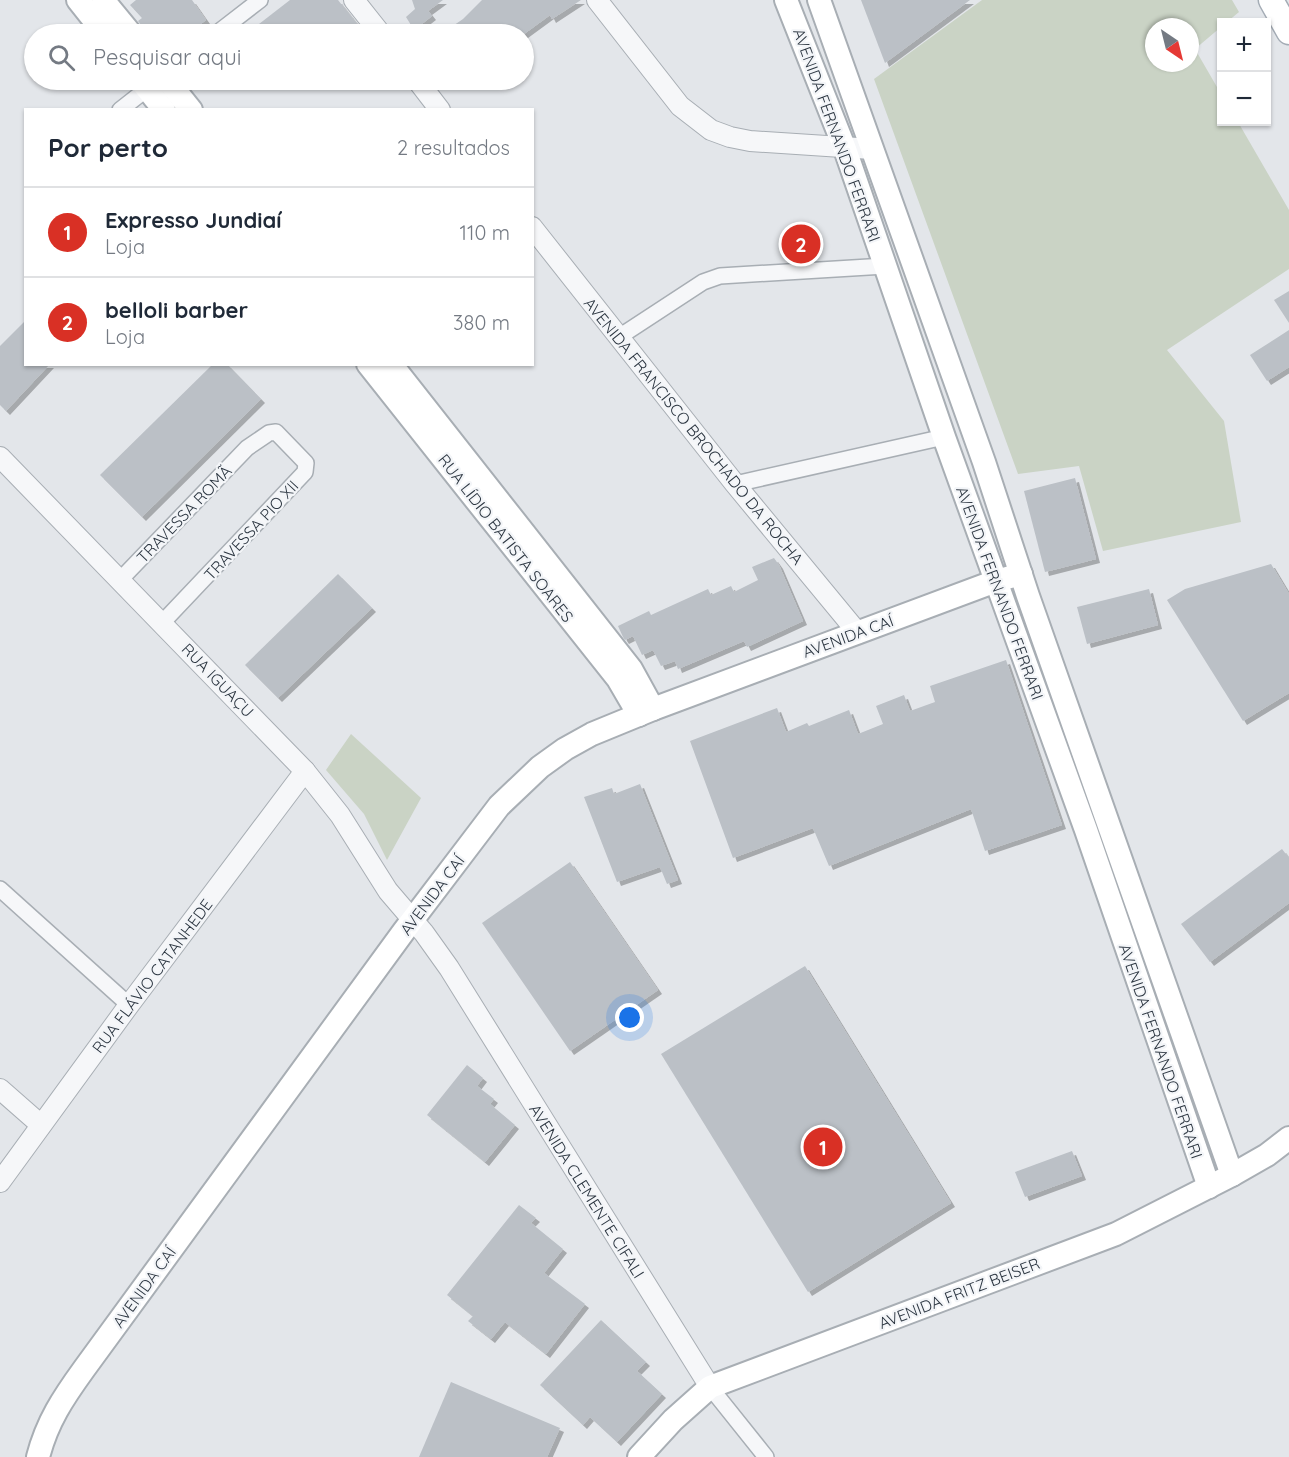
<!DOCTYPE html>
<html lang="pt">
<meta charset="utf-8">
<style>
body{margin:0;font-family:Quicksand,sans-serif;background:#f6f6f7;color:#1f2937}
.controls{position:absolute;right:18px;top:18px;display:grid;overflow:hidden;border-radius:0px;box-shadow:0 2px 4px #0004}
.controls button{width:54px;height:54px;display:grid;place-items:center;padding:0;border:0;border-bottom:2px solid #e0e1e3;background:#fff;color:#1f2937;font:30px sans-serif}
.compass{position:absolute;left:1145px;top:18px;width:54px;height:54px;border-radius:50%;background:#fff;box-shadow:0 2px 4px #0004;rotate:145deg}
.you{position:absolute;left:630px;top:1018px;width:21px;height:21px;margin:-15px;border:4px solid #fff;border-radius:50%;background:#1a73e8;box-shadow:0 0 0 9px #1a73e833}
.badge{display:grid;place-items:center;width:39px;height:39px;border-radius:50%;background:#d93025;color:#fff;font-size:20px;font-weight:700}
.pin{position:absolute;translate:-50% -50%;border:3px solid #fff;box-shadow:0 2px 6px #0006}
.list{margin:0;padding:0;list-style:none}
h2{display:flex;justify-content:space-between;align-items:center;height:78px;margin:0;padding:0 24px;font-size:26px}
h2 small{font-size:20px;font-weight:400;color:#747a83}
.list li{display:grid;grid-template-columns:39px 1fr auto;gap:18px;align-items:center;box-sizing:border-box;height:90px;padding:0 24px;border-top:2px solid #e0e1e3}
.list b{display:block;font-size:22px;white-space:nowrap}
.list p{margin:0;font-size:20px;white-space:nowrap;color:#747a83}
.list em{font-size:20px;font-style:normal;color:#747a83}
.icon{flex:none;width:33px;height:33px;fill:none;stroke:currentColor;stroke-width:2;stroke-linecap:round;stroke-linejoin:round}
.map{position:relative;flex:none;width:1289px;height:1457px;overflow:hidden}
.search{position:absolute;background:#fff;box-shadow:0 2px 4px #0004;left:24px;top:24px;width:510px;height:66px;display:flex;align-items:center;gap:15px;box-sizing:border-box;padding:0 21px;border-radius:33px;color:#747a83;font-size:22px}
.panel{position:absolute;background:#fff;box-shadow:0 2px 4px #0004;left:24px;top:108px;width:510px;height:258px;border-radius:0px}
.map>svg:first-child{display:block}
.green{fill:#cad3c5;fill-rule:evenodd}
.building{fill:#bbc0c6;filter:url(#shadow)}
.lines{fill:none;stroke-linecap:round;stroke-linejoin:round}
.minor-casing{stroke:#a8aeb4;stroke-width:18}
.tertiary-casing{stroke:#a8aeb4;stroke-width:22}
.secondary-casing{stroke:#a8aeb4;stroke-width:26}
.primary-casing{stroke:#a4acb5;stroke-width:27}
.minor{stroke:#f6f7f9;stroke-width:15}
.tertiary{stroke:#f6f7f9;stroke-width:20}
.secondary{stroke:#fff;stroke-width:22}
.primary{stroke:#fff;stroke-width:24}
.labels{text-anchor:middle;stroke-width:4.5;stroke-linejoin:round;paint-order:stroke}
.street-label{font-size:16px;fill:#2c3641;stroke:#f3f5f8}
</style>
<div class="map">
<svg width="1289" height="1457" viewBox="0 0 1289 1457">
<defs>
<filter id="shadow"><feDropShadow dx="4" dy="4" stdDeviation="0" flood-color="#0004"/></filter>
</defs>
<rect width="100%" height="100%" fill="#e3e6ea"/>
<g class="green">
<path d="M 982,0 L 1232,0 L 1239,12 L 1227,22 L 1222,22 L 1221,27 L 1195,49 L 1221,94 L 1222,122 L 1238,122 L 1289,210 L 1289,269 L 1167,350 L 1224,421 L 1241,522 L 1103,551 L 1079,466 L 1018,474 L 874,79 ZM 1154,27 L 1190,27 L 1190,63 L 1154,63 Z"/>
<polygon points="351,734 421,798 387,860 364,814 326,770"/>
</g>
<g class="building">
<polygon points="136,0 192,0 206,20 187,34 148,34 138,21 142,18 130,5"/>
<polygon points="290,0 338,0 365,34 246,34"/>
<polygon points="412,0 443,0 428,11 432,16 414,30 406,17 415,9"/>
<polygon points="482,0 581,0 552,19 550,15 524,34 486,34 482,29 476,34 441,34 463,19"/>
<polygon points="861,0 970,0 885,63"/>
<polygon points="1289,291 1289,323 1274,300"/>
<polygon points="26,320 26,364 50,364 6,411 0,405 0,346"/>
<polygon points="1289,330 1289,367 1267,381 1250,355"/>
<polygon points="213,364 227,364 261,399 142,517 100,475"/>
<polygon points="1075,478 1096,559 1045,572 1024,491"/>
<polygon points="774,558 779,565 803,621 747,647 744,641 678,669 675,661 661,666 653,650 642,655 633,636 625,640 623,637 618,626 649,611 651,615 708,589 711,595 731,586 734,592 758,580 752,567"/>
<polygon points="1271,564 1289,594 1289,693 1243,721 1167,600 1185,589"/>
<polygon points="338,574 372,608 278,698 245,665"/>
<polygon points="1149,589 1158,625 1087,644 1077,607"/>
<polygon points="1006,660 1062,825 985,851 971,809 829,866 813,828 733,858 690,741 777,708 786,732 807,723 809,726 849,710 858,734 883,724 876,706 904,695 910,711 935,702 930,686"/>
<polygon points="640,784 678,880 667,884 660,867 617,882 584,797 612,788 614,794"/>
<polygon points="1282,849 1289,858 1289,903 1210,962 1181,924"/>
<polygon points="570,862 658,990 570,1051 482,923"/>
<polygon points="805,966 951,1203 808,1292 661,1054"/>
<polygon points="467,1065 483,1078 477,1086 494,1099 490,1104 515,1125 485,1162 427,1115"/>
<polygon points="1072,1151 1082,1176 1025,1197 1015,1172"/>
<polygon points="519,1205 536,1218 531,1223 563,1249 544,1273 585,1304 546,1354 505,1322 491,1339 468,1321 473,1316 447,1295"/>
<polygon points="601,1320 646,1362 637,1371 662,1394 617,1442 590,1417 583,1425 540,1385"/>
<polygon points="451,1382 560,1428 547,1457 419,1457"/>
</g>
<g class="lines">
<g class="minor-casing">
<g id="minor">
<polyline points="216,34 260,0"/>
<polyline points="120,110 153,84"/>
<polyline points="619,337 703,282 720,276 885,266"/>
<polyline points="735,484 944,437"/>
<polyline points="120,580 247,448 269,433 276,432 306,463 305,472 162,623"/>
<polyline points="0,889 129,1005"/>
<polyline points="710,1387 766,1457"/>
</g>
</g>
<g class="tertiary-casing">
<g id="tertiary">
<polyline points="354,0 381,34"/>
<polyline points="597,0 680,106 711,130 730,137 750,141 872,149"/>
<polyline points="417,80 440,110"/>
<polyline points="532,227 735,484 858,633"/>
<polyline points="0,457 305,771 340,815 388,891 424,933 449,968 710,1387"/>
<polyline points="0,1089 41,1125"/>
<polyline points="0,1182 129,1005 305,771"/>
</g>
</g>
<g class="secondary-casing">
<g id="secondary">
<polyline points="78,0 105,34"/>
<polyline points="103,0 131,34"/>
<polyline points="786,0 845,149 944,437 1086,830 1209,1187"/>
<polyline points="819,0 984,462 1028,596 1232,1175"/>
<polyline points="140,80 164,110"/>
<polyline points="167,80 191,110"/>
<polyline points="368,364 618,679 639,715"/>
<polyline points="391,364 631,669 653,709"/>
<path d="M 38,1457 C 47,1422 63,1398 84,1369 L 404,931 L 499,806 L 540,767 L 565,749 L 592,734 L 653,709 L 996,581 L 1021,574"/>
<polyline points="639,1457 673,1420 710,1387 1116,1234 1232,1175 1267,1155 1289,1138"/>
</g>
</g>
<g class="primary-casing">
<polyline id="primary" points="1271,0 1289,32"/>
</g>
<use href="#minor" class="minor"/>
<use href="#tertiary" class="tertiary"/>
<use href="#secondary" class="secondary"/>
<use href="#primary" class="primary"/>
</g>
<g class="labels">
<g class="street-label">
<text transform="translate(837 135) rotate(70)" y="6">AVENIDA FERNANDO FERRARI</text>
<text transform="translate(694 431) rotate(51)" y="6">AVENIDA FRANCISCO BROCHADO DA ROCHA</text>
<text transform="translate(184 514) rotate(-46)" y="6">TRAVESSA ROMÃ</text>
<text transform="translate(251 530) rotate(-47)" y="6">TRAVESSA PIO XII</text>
<text transform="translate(506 538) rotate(52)" y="6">RUA LÍDIO BATISTA SOARES</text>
<text transform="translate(1000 593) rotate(70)" y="6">AVENIDA FERNANDO FERRARI</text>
<text transform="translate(848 636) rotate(-20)" y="6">AVENIDA CAÍ</text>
<text transform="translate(218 680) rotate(46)" y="6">RUA IGUAÇU</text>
<text transform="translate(432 895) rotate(-53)" y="6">AVENIDA CAÍ</text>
<text transform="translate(152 976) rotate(-53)" y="6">RUA FLÁVIO CATANHEDE</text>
<text transform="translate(1161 1051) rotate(71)" y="6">AVENIDA FERNANDO FERRARI</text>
<text transform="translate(587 1191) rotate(58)" y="6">AVENIDA CLEMENTE CIFALI</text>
<text transform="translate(144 1287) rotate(-54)" y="6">AVENIDA CAÍ</text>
<text transform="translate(959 1293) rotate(-21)" y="6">AVENIDA FRITZ BEISER</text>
</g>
</g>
</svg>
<div class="controls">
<button>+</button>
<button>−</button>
</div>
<svg class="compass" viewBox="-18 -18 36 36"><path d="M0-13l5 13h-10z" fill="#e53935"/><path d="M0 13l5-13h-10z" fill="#747a83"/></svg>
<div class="you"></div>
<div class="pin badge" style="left:823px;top:1147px">1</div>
<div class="pin badge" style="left:801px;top:244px">2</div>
<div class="search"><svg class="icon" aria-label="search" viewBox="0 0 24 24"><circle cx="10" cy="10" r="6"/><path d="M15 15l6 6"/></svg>Pesquisar aqui</div>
<section class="panel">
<h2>Por perto<small>2 resultados</small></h2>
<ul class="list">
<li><span class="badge">1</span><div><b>Expresso Jundiaí</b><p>Loja</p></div><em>110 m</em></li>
<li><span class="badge">2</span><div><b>belloli barber</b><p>Loja</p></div><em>380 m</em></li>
</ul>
</section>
</div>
